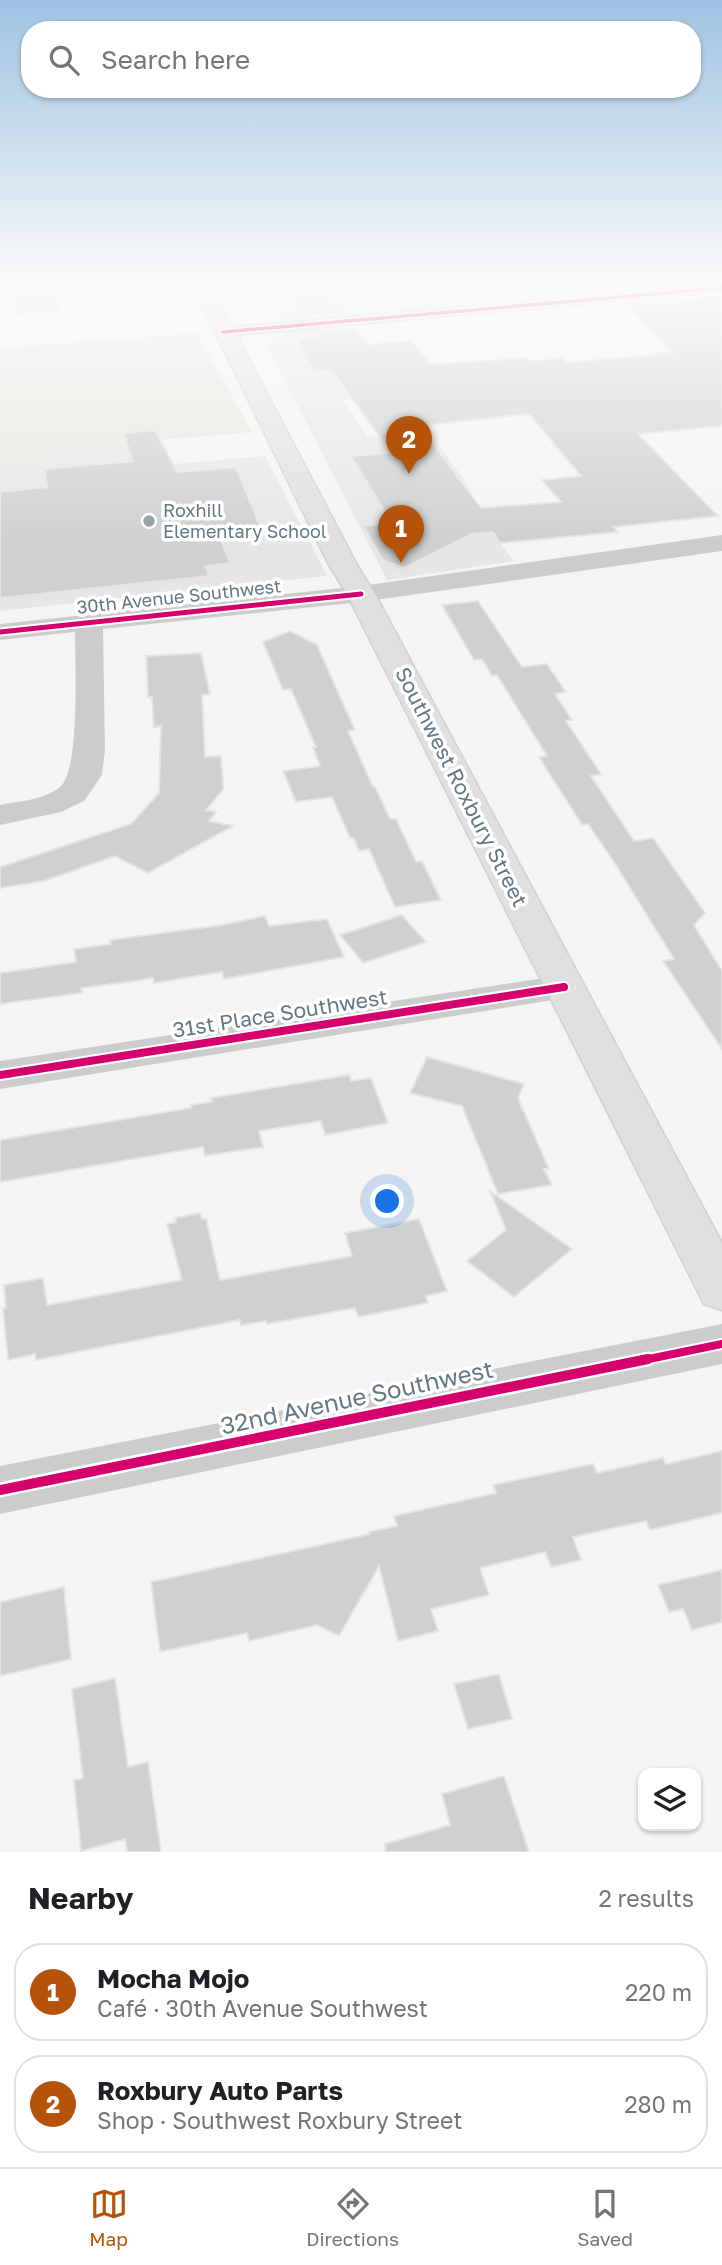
<!DOCTYPE html>
<meta charset="utf-8">
<style>
body{margin:0;font-family:"Golos Text",sans-serif;background:#f6f6f6;color:#202124}
.controls{position:absolute;right:21px;bottom:21px;display:grid;overflow:hidden;border-radius:14px;box-shadow:0 2px 5px #0004}
.controls button{width:63px;height:63px;display:grid;place-items:center;padding:0;border:0;border-bottom:2px solid #e0e0e0;background:#fff;color:#202124;font:35px sans-serif}
.you{position:absolute;left:388px;top:1202px;width:24px;height:24px;margin:-18px;border:5px solid #fff;border-radius:50%;background:#1a73e8;box-shadow:0 0 0 10px #1a73e833}
.badge{display:grid;place-items:center;width:46px;height:46px;border-radius:50%;background:#b45309;color:#fff;font-size:23px;font-weight:700}
.pin{position:absolute;translate:-50% -58px;filter:drop-shadow(0 2px 4px #0008)}
.pin::after{content:'';position:absolute;top:37px;width:24px;height:21px;background:inherit;clip-path:polygon(0 0,100% 0,50% 100%)}
.list{margin:0;padding:0;list-style:none}
h2{display:flex;justify-content:space-between;align-items:center;height:91px;margin:0;padding:0 28px;font-size:30px}
h2 small{font-size:23px;font-weight:400;color:#757577}
.list li{display:grid;grid-template-columns:46px 1fr auto;gap:21px;align-items:center;box-sizing:border-box;height:98px;margin:0 14px 14px;padding:0 14px;border:2px solid #e0e0e0;border-radius:28px}
.list b{display:block;font-size:26px;white-space:nowrap}
.list p{margin:0;font-size:23px;white-space:nowrap;color:#757577}
.list em{font-size:23px;font-style:normal;color:#757577}
.icon{flex:none;width:38px;height:38px;fill:none;stroke:currentColor;stroke-width:2;stroke-linecap:round;stroke-linejoin:round}
.map{position:relative;flex:none;width:722px;height:1852px;overflow:hidden}
.search{position:absolute;background:#fff;box-shadow:0 2px 5px #0004;left:21px;right:21px;top:21px;height:77px;display:flex;align-items:center;gap:18px;box-sizing:border-box;padding:0 24px;border-radius:28px;color:#757577;font-size:26px}
.sheet{height:315px;background:#fff}
nav{display:flex;justify-content:space-around;align-items:center;box-sizing:border-box;height:98px;border-top:2px solid #e0e0e0;background:#fff;font-size:19px;color:#757577}
nav a{display:grid;justify-items:center;gap:4px}
nav .on{color:#b45309}
.map>svg:first-child{display:block}
.built{fill:#e5e6e5}
.green{fill:#e4e7e0}
.building{fill:#cfd0d0;stroke:#e4e4e2;stroke-width:2;fill-rule:evenodd}
.lines{fill:none;stroke-linecap:round;stroke-linejoin:round}
.secondary-casing{stroke:#d1d2d2;stroke-width:3}
.street{fill:#cbcdcd;fill-rule:evenodd}
.secondary{fill:#e0e0e0;fill-rule:evenodd}
.cycleway-far3-casing{stroke:#fff;stroke-width:6}
.cycleway-far2-casing{stroke:#fff;stroke-width:9}
.cycleway-far1-casing{stroke:#fff;stroke-width:12}
.cycleway-casing{stroke:#fff;stroke-width:15}
.cycleway-far3{stroke:#d6006c;stroke-width:3.5}
.cycleway-far2{stroke:#d6006c;stroke-width:5}
.cycleway-far1{stroke:#d6006c;stroke-width:8}
.cycleway{stroke:#d6006c;stroke-width:10}
.poi-dot{fill:#96a3aa;stroke:#fff;stroke-width:2.5}
.labels{text-anchor:middle;stroke-width:7;stroke-linejoin:round;paint-order:stroke}
.far-poi-label{font-size:18px;fill:#637884;stroke:#fff;text-anchor:start}
.far-street-label{font-size:18px;fill:#637884;stroke:#fff}
.street-label{font-size:21px;fill:#637884;stroke:#fff}
.near-street-label{font-size:24px;fill:#637884;stroke:#fff}
</style>
<div class="map">
<svg width="722" height="1852" viewBox="0 0 722 1852">
<rect width="100%" height="100%" fill="#f5f4f2"/>
<g class="built">
<polygon points="259,283 569,283 580,293 578,297 338,317 394,394 342,400 368,437 428,431 468,485 457,488 514,561 387,580 267,346 274,337 290,331"/>
<polygon points="146,451 152,466 265,456 327,576 0,611 0,464"/>
</g>
<polygon class="green" points="197,333 252,432 146,441 146,451 0,464 0,348"/>
<g class="building">
<polygon points="11,283 54,283 59,311 16,314"/>
<polygon points="282,283 320,283 343,313 306,316"/>
<polygon points="605,283 687,283 611,290"/>
<path d="M 722,296 L 722,426 L 638,434 L 718,516 L 613,527 L 618,532 L 500,543 L 493,532 L 471,534 L 404,568 L 383,560 L 363,526 L 392,523 L 351,456 L 391,453 L 332,371 L 314,372 L 297,339 L 321,338 L 317,332 L 355,329 L 367,344 L 412,341 L 430,364 L 528,358 L 532,361 L 562,358 L 567,362 L 657,355 L 655,353 L 672,352 L 626,304 ZM 529,414 L 581,476 L 542,480 L 561,502 L 481,508 L 420,426 Z"/>
<polygon points="155,430 177,472 236,467 262,531 219,535 230,563 205,566 209,576 0,598 0,492 47,487 44,469 133,461 123,433"/>
<polygon points="478,601 522,667 547,664 566,692 555,694 572,720 566,721 601,774 591,776 634,841 653,838 705,913 694,925 722,971 722,1049 663,961 674,959 614,862 588,824 582,825 539,757 547,756 497,675 492,676 482,659 474,660 442,605"/>
<polygon points="290,631 317,645 355,730 348,731 373,787 375,787 390,819 396,819 416,862 422,861 441,900 395,907 369,849 359,851 354,838 350,838 332,797 296,802 283,771 320,766 313,747 316,747 291,689 283,690 263,642"/>
<polygon points="201,653 210,694 202,695 205,757 221,756 223,784 223,790 206,810 216,812 209,821 233,826 148,873 115,856 44,881 0,888 0,867 131,824 159,793 161,726 154,727 152,697 148,697 146,656"/>
<polygon points="402,915 426,942 363,963 340,935"/>
<polygon points="265,916 269,926 327,919 344,957 224,979 222,972 154,983 153,978 135,981 81,988 82,993 0,1004 0,973 76,962 74,949 111,944 110,940 222,925"/>
<polygon points="427,1057 524,1084 518,1098 549,1169 544,1169 552,1185 498,1194 462,1106 410,1093"/>
<polygon points="349,1075 351,1081 371,1078 388,1123 325,1135 321,1121 259,1131 263,1147 205,1156 203,1147 0,1182 0,1140 191,1108 191,1105 212,1102 211,1098"/>
<polygon points="490,1191 572,1249 514,1297 467,1261 506,1230"/>
<polygon points="200,1213 202,1219 206,1219 220,1280 352,1256 345,1233 419,1219 447,1291 426,1296 428,1303 358,1317 355,1308 267,1324 266,1321 241,1325 240,1320 36,1360 35,1354 8,1360 3,1308 6,1308 4,1285 43,1278 47,1305 182,1280 167,1224 176,1222 175,1218"/>
<polygon points="722,1451 722,1513 650,1530 646,1521 573,1537 581,1560 551,1567 545,1552 480,1568 489,1595 431,1609 438,1631 398,1641 379,1566 339,1636 317,1625 249,1641 247,1633 160,1652 151,1582 370,1534 369,1532 397,1526 394,1516 496,1493 493,1485 593,1464 597,1473 663,1458 666,1464"/>
<polygon points="722,1570 722,1622 692,1630 683,1609 669,1612 658,1585"/>
<polygon points="64,1587 71,1659 0,1676 0,1602"/>
<polygon points="499,1674 512,1719 468,1729 454,1684"/>
<polygon points="115,1678 128,1767 148,1762 161,1852 127,1852 125,1839 81,1851 74,1780 83,1778 72,1689"/>
<polygon points="504,1776 529,1852 386,1852 385,1844 450,1825 442,1794"/>
</g>
<g class="lines">
<g class="secondary-casing">
<polygon id="secondary" points="191,283 209,283 357,565 375,594 722,1243 722,1310 704,1304 697,1290 347,594 329,565"/>
</g>
<g class="street">
<polygon points="722,283 722,293 223,338 213,332 223,326"/>
<path d="M 722,535 L 722,551 L 361,602 L 103,629 L 105,750 L 102,775 L 84,801 L 61,812 L 0,825 L 0,805 C 19,801 46,800 61,786 C 80,768 75,662 75,632 L 0,640 L 0,624 L 361,586 Z"/>
<polygon points="564,975 578,978 583,987 578,996 0,1089 0,1061"/>
<polygon points="722,1324 722,1364 0,1514 0,1466"/>
</g>
<use href="#secondary" class="secondary"/>
<g class="cycleway-far3-casing">
<polyline id="cycleway-far3" points="223,332 722,288"/>
</g>
<g class="cycleway-far2-casing">
<polyline id="cycleway-far2" points="0,632 361,594"/>
</g>
<g class="cycleway-far1-casing">
<g id="cycleway-far1">
<polyline points="0,1075 564,987"/>
<polyline points="639,1361 722,1344"/>
</g>
</g>
<g class="cycleway-casing">
<polyline id="cycleway" points="0,1490 648,1359"/>
</g>
<use href="#cycleway-far3" class="cycleway-far3"/>
<use href="#cycleway-far2" class="cycleway-far2"/>
<use href="#cycleway-far1" class="cycleway-far1"/>
<use href="#cycleway" class="cycleway"/>
</g>
<linearGradient id="sky" x2="0" y2="1"><stop stop-color="#9dc2e2"/><stop offset="0.52" stop-color="#fafaf9"/><stop offset="1" stop-color="#fafaf9" stop-opacity="0"/></linearGradient>
<rect width="722" height="543" fill="url(#sky)"/>
<circle class="poi-dot" cx="149" cy="521" r="7"/>
<g class="labels">
<g class="far-poi-label">
<text x="163" y="517">Roxhill<tspan x="163" dy="21">Elementary School</tspan></text>
</g>
<g class="far-street-label">
<text transform="translate(179 597) rotate(-6)" y="6">30th Avenue Southwest</text>
</g>
<g class="street-label">
<text transform="translate(461 787) rotate(63)" y="7">Southwest Roxbury Street</text>
<text transform="translate(280 1014) rotate(-9)" y="7">31st Place Southwest</text>
</g>
<g class="near-street-label">
<text transform="translate(357 1398) rotate(-12)" y="8">32nd Avenue Southwest</text>
</g>
</g>
</svg>
<div class="controls">
<button><svg class="icon" aria-label="layers" viewBox="0 0 24 24"><path d="M12 4l9 5-9 5-9-5zM3 14l9 5 9-5"/></svg></button>
</div>
<div class="you"></div>
<div class="pin badge" style="left:401px;top:563px">1</div>
<div class="pin badge" style="left:409px;top:474px">2</div>
<div class="search"><svg class="icon" aria-label="search" viewBox="0 0 24 24"><circle cx="10" cy="10" r="6"/><path d="M15 15l6 6"/></svg>Search here</div>
</div>
<section class="sheet">
<h2>Nearby<small>2 results</small></h2>
<ul class="list">
<li><span class="badge">1</span><div><b>Mocha Mojo</b><p>Café · 30th Avenue Southwest</p></div><em>220 m</em></li>
<li><span class="badge">2</span><div><b>Roxbury Auto Parts</b><p>Shop · Southwest Roxbury Street</p></div><em>280 m</em></li>
</ul>
</section>
<nav>
<a class="on"><svg class="icon" aria-label="map" viewBox="0 0 24 24"><path d="M3 6l6-2 6 2 6-2v14l-6 2-6-2-6 2zM9 4v14M15 6v14"/></svg>Map</a>
<a><svg class="icon" aria-label="directions" viewBox="0 0 24 24"><path d="M12 3l9 9-9 9-9-9zM9 14v-3h6M13 9l2 2-2 2"/></svg>Directions</a>
<a><svg class="icon" aria-label="saved" viewBox="0 0 24 24"><path d="M7 4h10v16l-5-4-5 4z"/></svg>Saved</a>
</nav>
